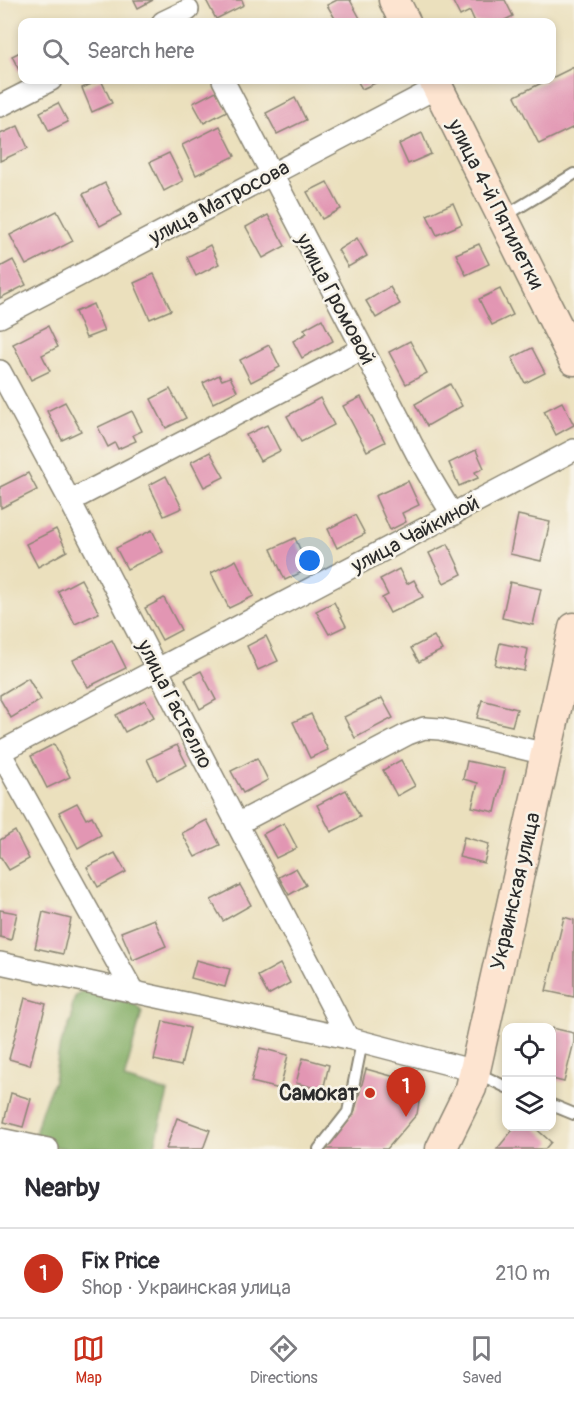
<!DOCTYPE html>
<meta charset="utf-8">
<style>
body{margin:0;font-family:Pangolin,sans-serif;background:#f2f2f3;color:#2b2b33}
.controls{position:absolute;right:18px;bottom:18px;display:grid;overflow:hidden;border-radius:12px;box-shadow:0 3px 9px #0003}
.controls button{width:54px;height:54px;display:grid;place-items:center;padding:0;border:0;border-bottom:2px solid #e1e1e2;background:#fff;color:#2b2b33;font:30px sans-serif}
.you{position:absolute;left:310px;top:561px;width:21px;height:21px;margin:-15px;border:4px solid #fff;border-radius:50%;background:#1a73e8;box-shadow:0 0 0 9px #1a73e833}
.badge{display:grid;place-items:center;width:39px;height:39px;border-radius:50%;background:#c8321e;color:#fff;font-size:20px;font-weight:700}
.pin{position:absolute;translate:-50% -50px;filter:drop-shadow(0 2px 3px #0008)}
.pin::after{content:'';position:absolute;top:32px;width:21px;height:18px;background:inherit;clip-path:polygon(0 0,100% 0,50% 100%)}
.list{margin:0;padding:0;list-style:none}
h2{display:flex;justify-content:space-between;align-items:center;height:78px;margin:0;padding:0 24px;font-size:26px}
h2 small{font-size:20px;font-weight:400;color:#7c7c81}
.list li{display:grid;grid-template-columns:39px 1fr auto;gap:18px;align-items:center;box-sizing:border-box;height:90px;padding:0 24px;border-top:2px solid #e1e1e2}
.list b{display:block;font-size:22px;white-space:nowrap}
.list p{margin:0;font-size:20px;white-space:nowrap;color:#7c7c81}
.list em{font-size:20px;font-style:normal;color:#7c7c81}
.icon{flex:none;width:33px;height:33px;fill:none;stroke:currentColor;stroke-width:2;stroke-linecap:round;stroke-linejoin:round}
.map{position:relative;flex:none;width:574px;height:1149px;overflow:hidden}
.search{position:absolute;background:#fff;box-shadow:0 3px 9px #0003;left:18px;right:18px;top:18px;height:66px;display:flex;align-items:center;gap:15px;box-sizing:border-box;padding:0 21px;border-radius:12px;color:#7c7c81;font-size:22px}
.sheet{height:168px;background:#fff}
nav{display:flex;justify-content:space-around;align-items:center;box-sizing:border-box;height:84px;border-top:2px solid #e1e1e2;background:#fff;font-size:16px;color:#7c7c81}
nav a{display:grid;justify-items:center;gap:3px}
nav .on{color:#c8321e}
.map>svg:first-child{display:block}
.forest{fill:#84ae66;stroke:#586c48;stroke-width:1.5}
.building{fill:#e296b3}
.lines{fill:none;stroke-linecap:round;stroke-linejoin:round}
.lane-casing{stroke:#8b8674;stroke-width:14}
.street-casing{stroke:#8b8674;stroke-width:24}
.secondary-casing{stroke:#8b8674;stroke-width:33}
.lane{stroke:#fff;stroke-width:10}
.street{stroke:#fff;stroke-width:21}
.secondary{stroke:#fde4d0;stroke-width:30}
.poi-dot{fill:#c8321e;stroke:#f7f3e8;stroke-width:2}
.labels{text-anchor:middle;stroke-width:5;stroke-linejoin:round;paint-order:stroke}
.street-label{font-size:21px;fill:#2b2b2b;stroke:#f7f3e8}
.poi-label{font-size:21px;font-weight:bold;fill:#2b2b2b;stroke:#f7f3e8;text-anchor:end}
</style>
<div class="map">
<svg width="574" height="1149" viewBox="0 0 574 1149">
<rect width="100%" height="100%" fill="#f7f3e8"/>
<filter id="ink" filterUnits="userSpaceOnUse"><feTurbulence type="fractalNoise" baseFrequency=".0167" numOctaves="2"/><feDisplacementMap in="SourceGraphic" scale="12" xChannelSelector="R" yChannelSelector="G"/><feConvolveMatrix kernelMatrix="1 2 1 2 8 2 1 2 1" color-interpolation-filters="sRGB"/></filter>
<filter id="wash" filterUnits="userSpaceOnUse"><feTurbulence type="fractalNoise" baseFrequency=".008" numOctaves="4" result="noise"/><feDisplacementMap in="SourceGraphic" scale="24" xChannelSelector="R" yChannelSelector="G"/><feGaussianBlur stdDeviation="1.35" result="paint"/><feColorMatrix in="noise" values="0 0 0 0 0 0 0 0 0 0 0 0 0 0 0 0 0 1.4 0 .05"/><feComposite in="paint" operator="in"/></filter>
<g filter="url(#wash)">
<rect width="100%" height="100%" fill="#ebe0bd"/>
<polygon class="forest" points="82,991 134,1003 142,1012 124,1079 168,1092 154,1149 67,1149 37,1143 35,1135 41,1112 54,1080 60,1045 72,1019 72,1006 75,997"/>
<g id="blocks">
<g class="building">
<polygon points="134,0 153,0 138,8"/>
<polygon points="206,0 242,0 244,5 216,19"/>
<polygon points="337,0 350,0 362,22 337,22 327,5"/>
<polygon points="452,0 505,0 513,16 501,22 475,22 470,11 460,16"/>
<polygon points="22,51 22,69 19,70 12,56"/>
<polygon points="574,67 574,127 539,144 515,96"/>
<polygon points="101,80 112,103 92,112 82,88"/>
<polygon points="357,80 382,80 362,89"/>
<polygon points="216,91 227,111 204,123 193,103"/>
<polygon points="295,98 306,120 277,134 266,113"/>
<polygon points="58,103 68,122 49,131 40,112"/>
<polygon points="18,126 28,148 0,161 0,134"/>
<polygon points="220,126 235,156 196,175 182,145"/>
<polygon points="422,133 431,154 408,164 399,144"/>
<polygon points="169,153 183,181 164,191 150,162"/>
<polygon points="327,182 341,209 322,219 307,192"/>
<polygon points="105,183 121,215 100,226 83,194"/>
<polygon points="453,203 462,224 437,235 427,215"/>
<polygon points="57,211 73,241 26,265 10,235"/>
<polygon points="268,215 285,246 263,258 246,227"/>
<polygon points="357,238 367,256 348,267 338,250"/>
<polygon points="479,244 489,264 466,275 456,254"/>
<polygon points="210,245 219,264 196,276 187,257"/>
<polygon points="13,260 26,285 0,298 0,267"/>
<polygon points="154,274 171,310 150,319 134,283"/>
<polygon points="390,287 400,304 376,318 366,301"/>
<polygon points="500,289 513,315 492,325 479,299"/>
<polygon points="93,304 104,331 86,338 75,312"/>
<polygon points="322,319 333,341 302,358 293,341 307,333 304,329"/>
<polygon points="48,326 58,347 42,355 50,371 31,380 13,344"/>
<polygon points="410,341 427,373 406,384 389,352"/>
<polygon points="269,345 280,367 251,382 240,360"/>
<polygon points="532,348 545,373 525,383 512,358"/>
<polygon points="219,375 222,380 230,377 237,391 213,403 203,383"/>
<polygon points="450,384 462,406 427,426 415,404"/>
<polygon points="170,389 186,418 166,428 151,399"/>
<polygon points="361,397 385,442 367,451 343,406"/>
<polygon points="320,398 334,425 301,442 287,416"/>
<polygon points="65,402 81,431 62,440 47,411"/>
<polygon points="562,402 574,425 556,435 544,411"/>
<polygon points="132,411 142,431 133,435 136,441 118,449 115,443 108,447 98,427"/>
<polygon points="267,425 280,451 260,461 246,435"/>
<polygon points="476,450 484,468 475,472 478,478 459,486 449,463"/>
<polygon points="210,452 224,477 204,487 191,462"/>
<polygon points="28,473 37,490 1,508 0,487"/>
<polygon points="166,476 182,508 164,516 149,485"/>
<polygon points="408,481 419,505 402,513 406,522 390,530 375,496"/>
<polygon points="355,515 365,534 337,548 328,529"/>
<polygon points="518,515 550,522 541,561 510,554"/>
<polygon points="56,529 67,551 38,567 26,544"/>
<polygon points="152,530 163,552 127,569 116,548"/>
<polygon points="295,538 309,569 285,580 271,549"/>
<polygon points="448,544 462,574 444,583 429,553"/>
<polygon points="236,560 254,596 229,608 211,573"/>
<polygon points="399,569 407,584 414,580 423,597 390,613 382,598 388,595 380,579"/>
<polygon points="81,579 99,613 75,624 58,591"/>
<polygon points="510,582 541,589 533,625 502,618"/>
<polygon points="164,598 181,630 162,640 145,608"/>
<polygon points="334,602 346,626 329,634 316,611"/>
<polygon points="266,636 278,661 258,670 247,646"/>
<polygon points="434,636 442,650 419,662 411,648"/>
<polygon points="112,640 126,668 88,687 73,660"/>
<polygon points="500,643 528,649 524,671 495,665"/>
<polygon points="201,671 216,700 200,709 185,679"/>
<polygon points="28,678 41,700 11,718 0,699 0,695"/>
<polygon points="382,698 393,718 355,738 344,717"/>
<polygon points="145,700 154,717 125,732 116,715"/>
<polygon points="482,700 517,709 512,726 477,718"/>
<polygon points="311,714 328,750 310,758 293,722"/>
<polygon points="54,744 70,777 47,788 31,756"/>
<polygon points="177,745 187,765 157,780 147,759"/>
<polygon points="257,758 268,780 243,793 231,771"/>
<polygon points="401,760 415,786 397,796 383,770"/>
<polygon points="467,761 505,769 495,812 472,807 478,783 463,779"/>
<polygon points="346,790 360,817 331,832 317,805"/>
<polygon points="77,803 86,819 92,816 101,835 78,848 59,812"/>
<polygon points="207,820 220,845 195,857 182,833"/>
<polygon points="284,823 297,848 276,858 263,834"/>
<polygon points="15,831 29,859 9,870 0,856 0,840"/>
<polygon points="464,837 489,844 484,863 459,857"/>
<polygon points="115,853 126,872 98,887 87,867"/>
<polygon points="296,868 306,885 289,895 279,877"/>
<polygon points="240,885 251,905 223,921 211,900"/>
<polygon points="0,910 17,913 11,940 0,937"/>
<polygon points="43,912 71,919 63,954 35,948"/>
<polygon points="564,917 574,920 574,997 546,991"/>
<polygon points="154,919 166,946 133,960 121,932"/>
<polygon points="196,960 230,969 225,987 191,978"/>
<polygon points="280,964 290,983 268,995 258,976"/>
<polygon points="25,998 46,1004 30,1065 9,1059"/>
<polygon points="163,1021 190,1028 181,1066 154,1060"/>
<polygon points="552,1028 574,1033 574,1042 564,1082 552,1079"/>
<polygon points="260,1048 288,1055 280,1089 251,1082"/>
<polygon points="303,1058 329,1065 323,1090 296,1083"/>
<polygon points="366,1069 413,1082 420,1096 417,1114 387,1149 325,1149 355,1110"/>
<polygon points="11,1093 31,1099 23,1127 4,1122"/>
<polygon points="177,1118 210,1130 203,1149 166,1149"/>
<polygon points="516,1126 533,1126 551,1142 545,1149 497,1149"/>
</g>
</g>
</g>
<g filter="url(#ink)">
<use href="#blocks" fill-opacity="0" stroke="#8b8674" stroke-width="1.5"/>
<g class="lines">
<g class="lane-casing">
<g id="lane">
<polyline points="505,216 574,174"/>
<polyline points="477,1073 506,1087"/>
<polyline points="552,1105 574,1114"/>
<polyline points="319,1149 348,1112 362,1042"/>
</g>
</g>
<g class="street-casing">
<g id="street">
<polyline points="163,22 188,10"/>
<path d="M 223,80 L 402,424 C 417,457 434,485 453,515"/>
<polyline points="0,106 51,80"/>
<polyline points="0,317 438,87"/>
<polyline points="0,371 70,501 348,1038"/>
<polyline points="70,501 362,349"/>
<path d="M 0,752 C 191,650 384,552 574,450"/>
<polyline points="0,752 134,993"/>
<polyline points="237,824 408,734 424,728 440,729 546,754"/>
<polyline points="0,963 348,1038 475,1071"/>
<polyline points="0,1139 48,1149"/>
</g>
</g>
<g class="secondary-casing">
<g id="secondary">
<polyline points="394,0 405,22"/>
<polyline points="434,80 574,360"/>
<polyline points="441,1149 471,1088 574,628"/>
</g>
</g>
<use href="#lane" class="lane"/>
<use href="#street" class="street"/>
<use href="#secondary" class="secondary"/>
</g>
</g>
<circle class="poi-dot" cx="370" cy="1093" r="6"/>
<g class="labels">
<g class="street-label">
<text transform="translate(219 202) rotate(-28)" y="7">улица Матросова</text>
<text transform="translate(496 204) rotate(63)" y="7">улица 4-й Пятилетки</text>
<text transform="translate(336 299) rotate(62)" y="7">улица Громовой</text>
<text transform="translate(415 534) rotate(-28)" y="7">улица Чайкиной</text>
<text transform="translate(175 704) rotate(63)" y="7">улица Гастелло</text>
<text transform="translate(515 891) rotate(-77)" y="7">Украинская улица</text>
</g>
<g class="poi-label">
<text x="358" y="1100">Самокат</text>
</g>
</g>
</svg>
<div class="controls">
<button><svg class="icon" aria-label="locate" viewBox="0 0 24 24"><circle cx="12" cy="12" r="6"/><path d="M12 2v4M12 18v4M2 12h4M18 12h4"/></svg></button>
<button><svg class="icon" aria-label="layers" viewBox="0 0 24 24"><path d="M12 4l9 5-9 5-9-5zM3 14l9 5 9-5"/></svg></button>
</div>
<div class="you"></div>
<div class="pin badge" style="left:406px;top:1117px">1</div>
<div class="search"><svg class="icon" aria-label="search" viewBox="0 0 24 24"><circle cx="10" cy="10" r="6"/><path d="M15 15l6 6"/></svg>Search here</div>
</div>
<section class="sheet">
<h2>Nearby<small></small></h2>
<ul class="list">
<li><span class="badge">1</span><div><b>Fix Price</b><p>Shop · Украинская улица</p></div><em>210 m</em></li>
</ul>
</section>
<nav>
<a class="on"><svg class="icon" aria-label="map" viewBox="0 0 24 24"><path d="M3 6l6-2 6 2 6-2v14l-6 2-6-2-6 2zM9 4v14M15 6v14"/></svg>Map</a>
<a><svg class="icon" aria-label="directions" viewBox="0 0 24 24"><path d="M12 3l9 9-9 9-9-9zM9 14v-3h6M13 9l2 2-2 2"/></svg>Directions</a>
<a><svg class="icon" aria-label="saved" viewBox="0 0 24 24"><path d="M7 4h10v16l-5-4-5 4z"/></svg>Saved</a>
</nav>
